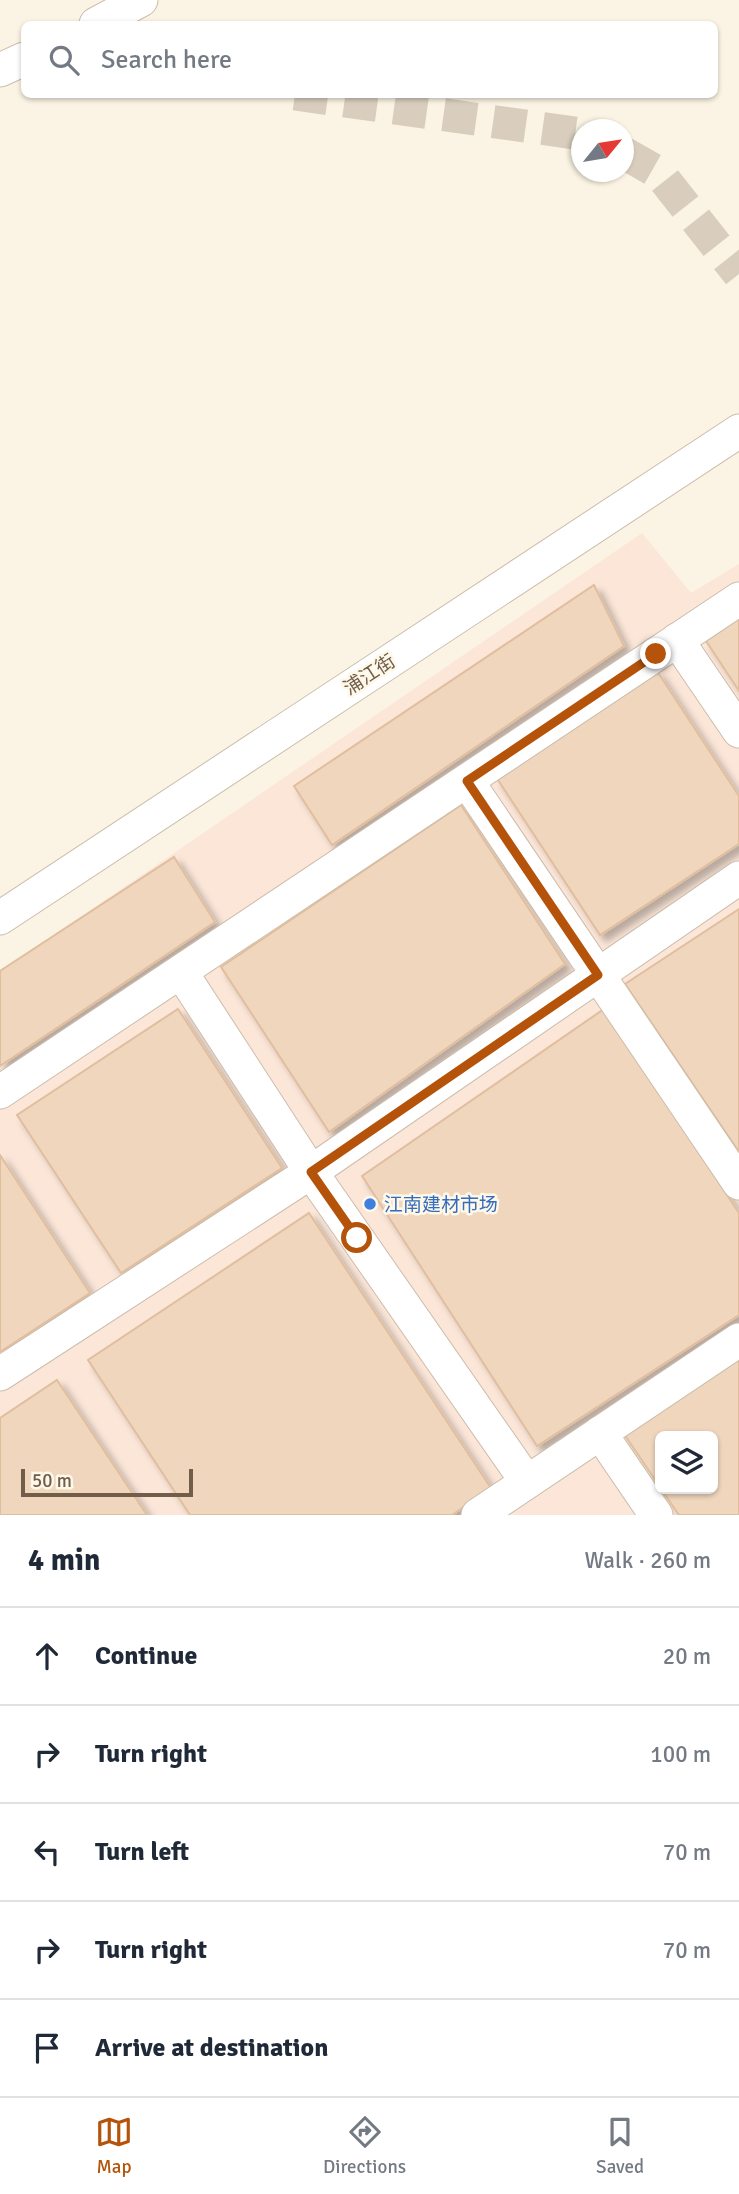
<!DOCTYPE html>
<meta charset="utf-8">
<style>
body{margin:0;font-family:Signika,"Noto Sans SC",sans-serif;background:#f2f2f3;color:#1f2937}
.controls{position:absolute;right:21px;bottom:21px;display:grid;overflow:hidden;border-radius:10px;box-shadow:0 2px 5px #0004}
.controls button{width:63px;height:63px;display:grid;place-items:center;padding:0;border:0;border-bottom:2px solid #e0e1e3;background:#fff;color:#1f2937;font:35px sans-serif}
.compass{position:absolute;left:571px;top:119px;width:63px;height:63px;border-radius:50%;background:#fff;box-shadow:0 2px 5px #0004;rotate:60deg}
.scale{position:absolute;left:21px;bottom:18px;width:172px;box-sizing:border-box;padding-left:7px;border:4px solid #725d4b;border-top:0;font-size:19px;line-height:24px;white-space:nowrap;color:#725d4b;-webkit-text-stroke:5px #fef8e9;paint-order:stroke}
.stop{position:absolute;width:21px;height:21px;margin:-16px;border:5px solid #b45309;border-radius:50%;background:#fff}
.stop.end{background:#b45309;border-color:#fff;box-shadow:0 2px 7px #0008}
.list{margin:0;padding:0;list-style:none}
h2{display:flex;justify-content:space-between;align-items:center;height:91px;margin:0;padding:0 28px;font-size:30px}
h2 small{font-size:23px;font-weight:400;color:#747a83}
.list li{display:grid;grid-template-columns:46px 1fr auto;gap:21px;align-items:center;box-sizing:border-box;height:98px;padding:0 28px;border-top:2px solid #e0e1e3}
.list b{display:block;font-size:26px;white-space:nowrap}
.list em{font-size:23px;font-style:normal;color:#747a83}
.icon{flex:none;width:38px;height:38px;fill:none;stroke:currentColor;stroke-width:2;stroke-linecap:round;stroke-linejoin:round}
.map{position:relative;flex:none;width:739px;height:1515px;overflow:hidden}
.search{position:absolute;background:#fff;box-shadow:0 2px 5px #0004;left:21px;right:21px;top:21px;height:77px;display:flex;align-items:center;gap:18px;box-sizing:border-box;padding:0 24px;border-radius:10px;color:#747a83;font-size:26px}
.sheet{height:581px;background:#fff}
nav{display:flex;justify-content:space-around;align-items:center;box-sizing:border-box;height:98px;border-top:2px solid #e0e1e3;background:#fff;font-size:19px;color:#747a83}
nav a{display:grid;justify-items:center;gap:4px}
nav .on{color:#b45309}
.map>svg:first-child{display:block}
.commercial{fill:#fbe6d8;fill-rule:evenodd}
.building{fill:#efd6bd;stroke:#e0be9e;stroke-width:2;filter:url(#shadow)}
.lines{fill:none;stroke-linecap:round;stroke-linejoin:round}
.minor-tunnel{stroke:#d9cebe;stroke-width:33;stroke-dasharray:33 17;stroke-linecap:butt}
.minor-casing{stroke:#ccbdab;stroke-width:35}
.minor{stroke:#fff;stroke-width:33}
.route{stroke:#b45309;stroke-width:9}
.shop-dot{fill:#3f7fe0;stroke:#fef8e9;stroke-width:2.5}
.labels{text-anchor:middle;stroke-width:5;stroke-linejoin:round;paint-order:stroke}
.street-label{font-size:19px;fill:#725d4b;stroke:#fef8e9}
.shop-label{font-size:19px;fill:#366cbe;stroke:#fef8e9;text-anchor:start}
</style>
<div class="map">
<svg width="739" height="1515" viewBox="0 0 739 1515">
<defs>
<filter id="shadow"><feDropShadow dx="6" dy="6" stdDeviation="3.5" flood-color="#0004"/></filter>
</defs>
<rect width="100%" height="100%" fill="#fbf4e4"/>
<path class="commercial" d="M 642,533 L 691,593 L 739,564 L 739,1515 L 0,1515 L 0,972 ZM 660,1436 L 713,1436 L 713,1489 L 660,1489 Z"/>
<g class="building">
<polygon points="594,585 624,646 332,845 294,786"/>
<polygon points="739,618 739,691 706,641"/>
<polygon points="657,671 739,796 739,844 600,935 496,777"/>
<polygon points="461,805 565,964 329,1132 221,967"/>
<polygon points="174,857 215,922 0,1066 0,971"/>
<polygon points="739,909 739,1152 625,984"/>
<polygon points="178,1009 282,1168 121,1273 17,1115"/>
<polygon points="604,1009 739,1213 739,1315 537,1446 362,1176"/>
<polygon points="0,1155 90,1293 0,1352"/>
<polygon points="309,1213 491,1488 452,1515 190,1515 88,1360"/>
<polygon points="739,1356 739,1515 679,1515 661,1489 713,1489 713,1436 660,1436 660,1487 622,1431"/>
<polygon points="57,1380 147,1515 0,1515 0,1418"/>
</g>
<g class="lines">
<g class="minor-tunnel">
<polyline points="295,94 582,134"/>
<polyline points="624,153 659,173 739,274"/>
</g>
<g class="minor-casing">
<g id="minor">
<polyline points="96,24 141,0"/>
<polyline points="0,70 24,59"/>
<polyline points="677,640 739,731"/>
<polyline points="467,781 739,1183"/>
<polyline points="0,918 739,431"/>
<polyline points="181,972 311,1172 527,1482"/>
<polyline points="0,1092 739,599"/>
<polyline points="0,1374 311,1172 739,878"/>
<polyline points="600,1433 656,1515"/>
<polyline points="478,1515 739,1340"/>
</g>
</g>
<use href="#minor" class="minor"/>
</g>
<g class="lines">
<polyline class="route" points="357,1238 311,1172 598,975 467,781 656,654"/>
</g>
<circle class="shop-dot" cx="370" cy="1204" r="7"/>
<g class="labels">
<g class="street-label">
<text transform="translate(369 674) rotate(-33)" y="7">浦江街</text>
</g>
<g class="shop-label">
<text x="384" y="1211">江南建材市场</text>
</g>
</g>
</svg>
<div class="controls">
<button><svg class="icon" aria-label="layers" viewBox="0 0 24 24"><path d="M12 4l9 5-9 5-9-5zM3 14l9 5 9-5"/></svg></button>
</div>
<svg class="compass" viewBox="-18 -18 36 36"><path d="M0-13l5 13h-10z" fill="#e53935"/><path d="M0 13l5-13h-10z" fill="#747a83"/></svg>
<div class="scale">50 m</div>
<div class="stop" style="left:357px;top:1238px"></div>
<div class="stop end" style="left:656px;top:654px"></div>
<div class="search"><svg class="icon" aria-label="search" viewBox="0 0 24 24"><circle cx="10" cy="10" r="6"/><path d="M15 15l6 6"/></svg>Search here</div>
</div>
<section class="sheet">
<h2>4 min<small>Walk · 260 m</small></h2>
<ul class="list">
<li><svg class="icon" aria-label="ahead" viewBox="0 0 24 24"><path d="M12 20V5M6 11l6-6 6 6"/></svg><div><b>Continue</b></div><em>20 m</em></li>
<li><svg class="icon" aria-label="right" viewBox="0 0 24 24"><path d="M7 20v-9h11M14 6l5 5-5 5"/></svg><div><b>Turn right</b></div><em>100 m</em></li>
<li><svg class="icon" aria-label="left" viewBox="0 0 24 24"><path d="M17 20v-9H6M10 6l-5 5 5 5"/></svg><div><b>Turn left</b></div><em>70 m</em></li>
<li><svg class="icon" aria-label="right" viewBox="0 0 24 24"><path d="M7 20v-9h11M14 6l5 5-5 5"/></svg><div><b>Turn right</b></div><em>70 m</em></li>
<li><svg class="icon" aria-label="arrive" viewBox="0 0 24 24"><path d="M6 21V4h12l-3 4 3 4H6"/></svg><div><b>Arrive at destination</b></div></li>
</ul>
</section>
<nav>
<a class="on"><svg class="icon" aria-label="map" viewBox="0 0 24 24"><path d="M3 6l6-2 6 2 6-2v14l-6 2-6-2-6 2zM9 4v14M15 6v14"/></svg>Map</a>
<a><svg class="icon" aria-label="directions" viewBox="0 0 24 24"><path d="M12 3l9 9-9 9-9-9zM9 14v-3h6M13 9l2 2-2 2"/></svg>Directions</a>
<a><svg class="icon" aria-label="saved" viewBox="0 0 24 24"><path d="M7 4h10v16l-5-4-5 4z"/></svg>Saved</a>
</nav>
